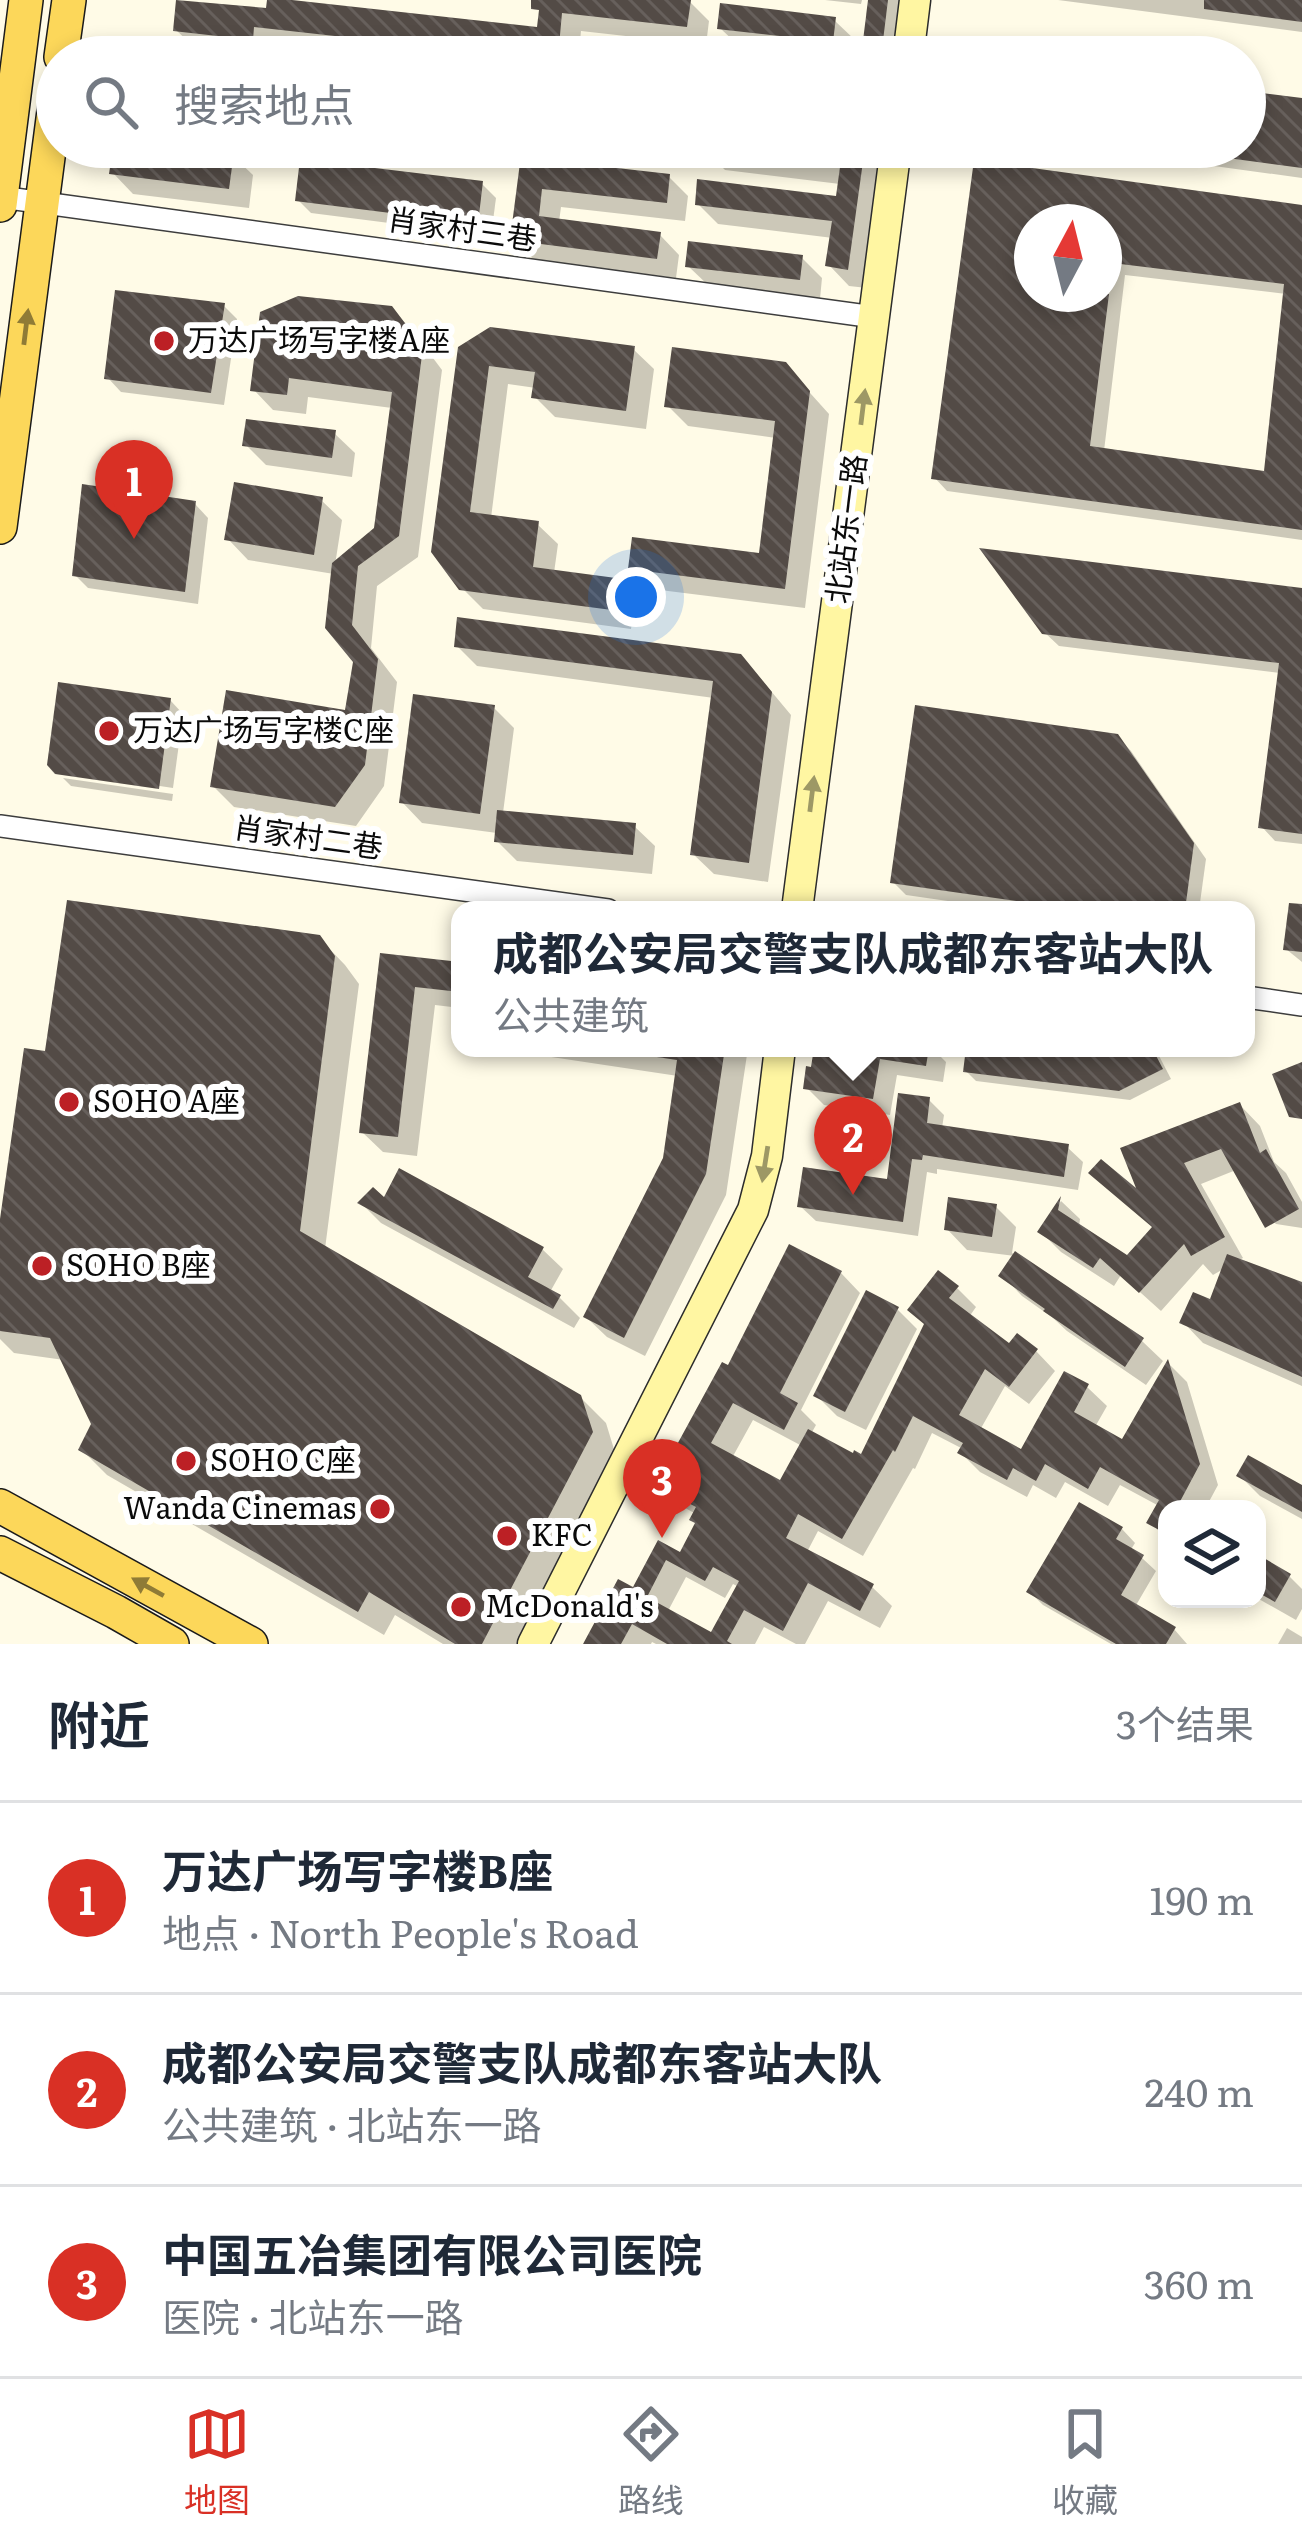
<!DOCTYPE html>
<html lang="zh">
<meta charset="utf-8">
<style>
body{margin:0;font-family:Literata,"Noto Sans SC",serif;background:#f6f6f7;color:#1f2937}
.controls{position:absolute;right:36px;bottom:36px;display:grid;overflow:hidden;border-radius:24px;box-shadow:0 6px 18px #0003}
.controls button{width:108px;height:108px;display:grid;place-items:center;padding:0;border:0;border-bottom:3px solid #e0e1e3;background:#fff;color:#1f2937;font:60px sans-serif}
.compass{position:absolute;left:1014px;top:204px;width:108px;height:108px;border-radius:50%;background:#fff;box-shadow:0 6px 18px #0003;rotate:7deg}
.you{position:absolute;left:636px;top:597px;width:42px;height:42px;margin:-30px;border:9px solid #fff;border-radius:50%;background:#1a73e8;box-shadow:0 0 0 18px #1a73e833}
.badge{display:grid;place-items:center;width:78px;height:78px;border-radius:50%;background:#d93025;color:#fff;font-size:39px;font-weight:700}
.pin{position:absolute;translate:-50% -99px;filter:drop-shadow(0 3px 6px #0008)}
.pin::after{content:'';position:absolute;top:63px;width:42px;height:36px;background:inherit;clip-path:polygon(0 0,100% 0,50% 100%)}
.popup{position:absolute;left:451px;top:901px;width:804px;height:156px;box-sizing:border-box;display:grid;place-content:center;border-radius:24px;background:#fff;filter:drop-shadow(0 3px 9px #0005);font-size:39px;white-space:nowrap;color:#747a83}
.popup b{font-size:45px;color:#1f2937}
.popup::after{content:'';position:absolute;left:50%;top:100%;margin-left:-24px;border:24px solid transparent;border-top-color:#fff}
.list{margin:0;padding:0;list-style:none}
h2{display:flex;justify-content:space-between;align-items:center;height:156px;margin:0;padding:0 48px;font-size:51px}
h2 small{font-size:39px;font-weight:400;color:#747a83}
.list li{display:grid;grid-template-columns:78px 1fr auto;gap:36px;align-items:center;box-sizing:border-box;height:192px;padding:0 48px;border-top:3px solid #e0e1e3}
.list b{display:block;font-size:45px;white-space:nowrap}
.list p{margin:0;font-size:39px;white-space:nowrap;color:#747a83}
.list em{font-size:39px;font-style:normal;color:#747a83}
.icon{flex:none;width:66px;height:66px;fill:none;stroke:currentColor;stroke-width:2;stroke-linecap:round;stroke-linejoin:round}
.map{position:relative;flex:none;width:1302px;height:1644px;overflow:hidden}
.search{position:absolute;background:#fff;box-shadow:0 6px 18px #0003;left:36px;right:36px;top:36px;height:132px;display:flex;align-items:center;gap:30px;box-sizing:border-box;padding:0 42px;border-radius:66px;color:#747a83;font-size:45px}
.sheet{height:732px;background:#fff}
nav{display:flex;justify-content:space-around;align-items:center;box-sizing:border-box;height:168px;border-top:3px solid #e0e1e3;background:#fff;font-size:33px;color:#747a83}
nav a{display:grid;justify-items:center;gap:6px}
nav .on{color:#d93025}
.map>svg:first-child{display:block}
.shadow{fill:#0003;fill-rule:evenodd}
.building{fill:url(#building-back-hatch);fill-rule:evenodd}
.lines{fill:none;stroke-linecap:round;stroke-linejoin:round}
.street-casing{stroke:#3d3d3d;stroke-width:24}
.secondary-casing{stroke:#2c2c2c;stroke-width:33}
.primary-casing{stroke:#1b1b1b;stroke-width:36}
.street{stroke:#fff;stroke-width:21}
.secondary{stroke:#fff6a2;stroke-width:30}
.primary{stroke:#fcd75a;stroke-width:33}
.oneway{fill:#8f7b36}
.oneway2{fill:#9d9865}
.poi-dot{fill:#bc2025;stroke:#fff;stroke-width:4.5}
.labels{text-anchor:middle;stroke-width:12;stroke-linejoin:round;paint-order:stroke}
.street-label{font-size:30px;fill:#0a0a0a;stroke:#fff}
.poi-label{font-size:30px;fill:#0a0a0a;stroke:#fff;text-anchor:start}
</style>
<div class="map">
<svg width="1302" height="1644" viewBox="0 0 1302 1644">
<defs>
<pattern id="building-back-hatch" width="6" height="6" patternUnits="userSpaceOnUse" patternTransform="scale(3)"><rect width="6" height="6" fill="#534b46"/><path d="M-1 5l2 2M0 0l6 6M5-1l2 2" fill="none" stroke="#67605c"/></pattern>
</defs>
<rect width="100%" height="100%" fill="#fffbe7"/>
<g class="shadow">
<polygon points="543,0 689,1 709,21 706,45 581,31 579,51 634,57 378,57 273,45 272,57 264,57 196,49 176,30 179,1 540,30"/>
<polygon points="825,0 862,0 861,4"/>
<polygon points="871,0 910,0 903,57 864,57"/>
<polygon points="1058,0 1302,0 1302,32"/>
<polygon points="834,20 855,40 853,57 816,57 741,48 720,28"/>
<polygon points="1245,94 1302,101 1302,178 1076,147 1245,147"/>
<polygon points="116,147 174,147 232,155 253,175 249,208 133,194 113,173"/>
<polygon points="472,147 511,147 511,151"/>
<polygon points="525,147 694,147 692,163 568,149 566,165 669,177 688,196 685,221 561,207 559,222 660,235 679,255 676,278 533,259 513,239"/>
<polygon points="705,147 888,147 867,288 849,286 829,265 833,238 718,224 698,204 838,199 840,184 725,170 705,150"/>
<path d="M 977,163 L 1302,208 L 1302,540 L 947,491 L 934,477 ZM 1032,222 L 1104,222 L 1104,294 L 1032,294 ZM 1125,275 L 1286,294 L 1267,474 L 1104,451 Z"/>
<polygon points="482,184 496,198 491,236 311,213 298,200"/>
<polygon points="802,258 822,278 820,299 709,286 688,266"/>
<polygon points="223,305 237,319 224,405 121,392 108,378"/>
<polygon points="391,308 412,330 442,370 418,557 377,586 371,648 397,682 384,786 356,826 234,807 213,786 348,713 356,661 334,574 248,560 228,539 321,500 342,520 335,565 376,530 392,408 308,397 306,414 273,410 253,389"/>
<polygon points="461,349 633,349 654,369 646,429 555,417 535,397 536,388 508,384 491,518 537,524 558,544 554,573 615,581 635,602 631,629 483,609 462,588"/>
<polygon points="784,364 829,414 805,608 652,589 631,568 761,556 776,438 688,426 668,406"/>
<polygon points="334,433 355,453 352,477 266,465 246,445"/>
<polygon points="195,504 208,518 198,604 88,588 75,575"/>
<polygon points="1302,591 1302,844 1275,841 1262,827 1280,673 1059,646 1044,632"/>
<polygon points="457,646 761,679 791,715 768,882 714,874 693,854 714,698 477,666"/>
<polygon points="170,700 183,714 173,788 60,771"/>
<polygon points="494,708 514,728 503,813 634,826 655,846 652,874 517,861 497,841 497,833 422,823 402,802"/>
<polygon points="1117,736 1131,751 1206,859 1199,910 1010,910 906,895 893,882"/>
<polygon points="63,778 173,794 172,801 71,786"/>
<polygon points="1302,907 1302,962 1286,949"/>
<polygon points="319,938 345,965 359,984 325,1249 580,1397 606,1423 617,1459 520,1644 443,1644 395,1615 384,1635 107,1475 81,1449 94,1424 64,1360 14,1353 0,1339 0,1247 47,1055"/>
<polygon points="383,956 460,965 460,1008 435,1005 417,1156 383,1152 362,1132"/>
<polygon points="531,1048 748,1048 726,1195 645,1356 607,1337 586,1317 666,1159 678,1076 538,1055"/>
<polygon points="817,1048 932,1048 946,1062 943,1082 897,1075 890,1115 824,1105 806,1087 814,1070"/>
<polygon points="969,1048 1155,1048 1171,1079 1130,1100 976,1081 966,1071"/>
<polygon points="929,1100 944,1115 942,1128 1067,1147 1083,1162 1078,1190 937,1169 937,1174 927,1172 918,1236 816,1221 800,1206 890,1183"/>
<polygon points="1240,1105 1260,1126 1274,1162 1286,1173 1302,1202 1302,1228 1276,1224 1255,1203 1236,1170 1201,1184 1243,1258 1237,1261 1302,1285 1302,1386 1203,1343 1183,1322 1212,1303 1225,1268 1213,1275 1203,1264 1161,1311 1121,1275 1114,1286 1061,1252 1041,1232 1061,1201 1080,1219 1079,1227 1128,1259 1155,1229 1143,1199"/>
<polygon points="384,1202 542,1249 563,1269 550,1292 559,1297 580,1318 574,1328 381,1223 361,1203"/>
<polygon points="995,1206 1016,1227 1012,1253 1142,1341 1163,1361 1146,1385 1067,1331 1053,1318 1022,1296 1002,1275 1015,1256 967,1250 947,1229"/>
<path d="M 841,1273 L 860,1293 L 801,1410 L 816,1425 L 811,1434 L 862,1458 L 927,1326 L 957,1288 L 976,1307 L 969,1317 L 1010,1348 L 1036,1351 L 1055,1371 L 1029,1404 L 1005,1386 L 980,1430 L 1022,1453 L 1087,1387 L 1107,1406 L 1095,1427 L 1123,1443 L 1169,1364 L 1187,1382 L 1218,1485 L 1205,1509 L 1167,1509 L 1167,1539 L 1150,1522 L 1159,1506 L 1120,1485 L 1108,1506 L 1065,1482 L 1056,1498 L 1033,1485 L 1027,1497 L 980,1472 L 961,1453 L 963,1449 L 932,1433 L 915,1469 L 913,1468 L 863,1556 L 818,1531 L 807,1552 L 872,1587 L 892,1606 L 880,1628 L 828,1601 L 805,1644 L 796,1644 L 764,1627 L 755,1644 L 656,1644 L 652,1642 L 651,1644 L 586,1644 L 635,1591 L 659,1544 L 681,1556 L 698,1525 L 696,1514 L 678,1504 L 659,1485 L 729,1369 ZM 753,1420 L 802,1446 L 781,1484 L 732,1458 ZM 686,1577 L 725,1598 L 733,1584 L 739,1587 L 712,1636 L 668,1611 Z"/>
<polygon points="897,1309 917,1329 866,1430 837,1416 816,1395"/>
<polygon points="1240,1476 1302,1488 1302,1519 1260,1496"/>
<polygon points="1122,1529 1135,1543 1130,1551 1142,1558 1156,1571 1135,1607 1174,1629 1187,1644 1111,1644 1043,1605 1030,1592"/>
<polygon points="1257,1557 1289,1576 1302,1589 1302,1609 1296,1620 1257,1598"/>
<polygon points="1287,1628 1302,1637 1302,1644 1278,1644"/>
</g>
<g class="building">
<polygon points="176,0 266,8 267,0 292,0 537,27 539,10 531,9 531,0 691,0 687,27 562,13 558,57 524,57 254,27 253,40 173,31"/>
<polygon points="868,0 888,0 881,57 861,57"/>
<polygon points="1204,0 1302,0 1302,22 1204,9"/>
<polygon points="720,3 836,17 833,42 717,29"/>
<polygon points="1245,91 1302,98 1302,168 1213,156 1213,147 1245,147"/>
<polygon points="113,147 193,147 234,152 229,189 109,174"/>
<polygon points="522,147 548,147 546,160 670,174 667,203 542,189 539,216 661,232 657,259 510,240"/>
<polygon points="746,147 865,147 848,270 825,266 832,221 695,205 697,179 836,196 840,167 745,156"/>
<polygon points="300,159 483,181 478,224 295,201"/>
<path d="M 974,160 L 1302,205 L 1302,530 L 931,479 ZM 1032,222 L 1104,222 L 1104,262 L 1284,284 L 1264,471 L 1090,446 L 1109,294 L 1032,294 Z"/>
<polygon points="688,241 803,255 800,280 685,267"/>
<polygon points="115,290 225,303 211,393 104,379"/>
<polygon points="298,296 392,306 423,347 399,536 358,566 352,625 378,659 365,765 335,807 210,787 226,690 345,710 353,662 325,628 332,563 374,528 392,392 289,378 287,395 250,391 260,312"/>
<polygon points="490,327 635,346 626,411 531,398 535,372 489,366 470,512 539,521 533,567 616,578 612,610 459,590 431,552 458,347"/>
<polygon points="672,347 786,362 810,391 785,589 628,569 632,537 759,553 775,421 664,407"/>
<polygon points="246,419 336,430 332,458 242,446"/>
<polygon points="234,482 323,497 314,555 224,540"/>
<polygon points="82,484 196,501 185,592 72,576"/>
<polygon points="979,548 1302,588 1302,834 1258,828 1279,663 1042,634"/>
<polygon points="457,617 741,654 772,692 749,863 690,855 713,681 454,647"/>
<polygon points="58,682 171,698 159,789 55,774 47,765"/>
<polygon points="413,694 495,705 480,814 399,803"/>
<polygon points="915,705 1118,734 1194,843 1185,910 1080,910 890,883"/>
<polygon points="497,810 636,823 633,855 494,842"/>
<polygon points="67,900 320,935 335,956 300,1231 581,1395 593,1432 482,1644 455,1644 369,1592 358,1612 78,1450 91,1424 50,1338 0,1331 0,1219 24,1048 45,1051"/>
<polygon points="1289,903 1302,904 1302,952 1283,950"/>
<polygon points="380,953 460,962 460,992 415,987 398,1137 359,1133"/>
<polygon points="650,1048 725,1048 706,1174 624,1338 583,1317 663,1158 677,1060 650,1056"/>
<polygon points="814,1048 929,1048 926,1066 880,1059 873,1099 803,1089 806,1066 811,1067"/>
<polygon points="966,1048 1152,1048 1163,1069 1119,1091 963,1072"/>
<polygon points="1302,1062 1302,1119 1289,1117 1272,1074"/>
<polygon points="898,1093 930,1097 927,1123 1069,1144 1064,1177 923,1155 922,1160 912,1159 903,1222 797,1207 803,1167 887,1179"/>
<polygon points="1240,1102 1260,1153 1266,1149 1299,1209 1265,1228 1221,1149 1184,1163 1225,1237 1191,1256 1184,1244 1139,1293 1100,1258 1093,1268 1037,1232 1061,1196 1058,1210 1127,1255 1152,1227 1088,1173 1101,1159 1136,1188 1120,1148"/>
<polygon points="399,1168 544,1247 528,1277 561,1295 553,1309 357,1203 373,1187 384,1197"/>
<polygon points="948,1197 997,1204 992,1237 944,1230"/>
<path d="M 789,1244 L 842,1271 L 780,1393 L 798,1403 L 784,1430 L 733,1403 L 711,1443 L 780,1480 L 808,1429 L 853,1453 L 854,1450 L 861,1454 L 924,1324 L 907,1310 L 938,1270 L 959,1286 L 949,1298 L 1009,1343 L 1017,1333 L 1038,1349 L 1009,1387 L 985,1369 L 959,1415 L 1021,1449 L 1064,1371 L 1089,1384 L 1074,1412 L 1122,1439 L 1168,1359 L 1200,1464 L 1176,1509 L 1167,1509 L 1167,1524 L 1163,1532 L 1146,1523 L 1159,1500 L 1100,1467 L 1088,1489 L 1045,1464 L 1036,1481 L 1013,1468 L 1007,1480 L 957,1453 L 963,1443 L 913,1416 L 895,1452 L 893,1450 L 842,1539 L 798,1514 L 786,1538 L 874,1584 L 860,1611 L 808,1583 L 783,1631 L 744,1610 L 727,1641 L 732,1644 L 667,1644 L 632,1624 L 621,1644 L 583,1644 L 618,1579 L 633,1587 L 658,1540 L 680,1552 L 695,1523 L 689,1520 L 696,1507 L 655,1485 L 722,1362 L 728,1365 ZM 666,1560 L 705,1581 L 713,1567 L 739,1581 L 711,1632 L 647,1597 Z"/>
<polygon points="1015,1251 1144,1338 1125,1367 1043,1311 1045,1309 998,1276"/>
<polygon points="1227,1254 1302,1282 1302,1377 1179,1323 1193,1292 1210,1299"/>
<polygon points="866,1290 899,1307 845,1412 813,1396"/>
<polygon points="1248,1455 1302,1485 1302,1512 1236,1476"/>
<polygon points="1079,1502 1123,1527 1116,1539 1144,1555 1121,1595 1176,1627 1166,1644 1116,1644 1026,1592"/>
<polygon points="1257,1554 1291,1574 1275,1602 1257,1592"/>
</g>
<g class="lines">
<g class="street-casing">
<g id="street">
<polyline points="0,197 874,317"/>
<polyline points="0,826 608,910"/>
<polyline points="1246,997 1302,1005"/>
</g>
</g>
<g class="secondary-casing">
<g id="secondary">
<polyline points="908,57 915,0"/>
<polyline points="797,910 896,147"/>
<polyline points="533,1644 753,1210 767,1156 780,1048"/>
</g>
</g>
<g class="primary-casing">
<g id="primary">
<polyline points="61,57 69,0"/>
<polyline points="0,205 26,0"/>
<polyline points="0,527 57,88"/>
<polyline points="0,1506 251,1644"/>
<polyline points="0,1553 116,1612 172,1644"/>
</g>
</g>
<use href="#street" class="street"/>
<use href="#secondary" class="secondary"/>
<use href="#primary" class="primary"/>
</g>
<defs><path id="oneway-solid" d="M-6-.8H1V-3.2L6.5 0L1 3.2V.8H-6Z" transform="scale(3)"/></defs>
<g class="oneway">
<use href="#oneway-solid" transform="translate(26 327) rotate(-83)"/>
<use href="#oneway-solid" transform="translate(148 1587) rotate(-151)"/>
</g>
<g class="oneway2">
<use href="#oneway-solid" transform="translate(863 407) rotate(-83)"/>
<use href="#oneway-solid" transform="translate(812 794) rotate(-83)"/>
<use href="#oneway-solid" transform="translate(765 1164) rotate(99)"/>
</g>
<g class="poi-dot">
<circle cx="164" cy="341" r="12"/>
<circle cx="109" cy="731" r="12"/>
<circle cx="69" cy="1102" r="12"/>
<circle cx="42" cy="1266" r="12"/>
<circle cx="186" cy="1461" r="12"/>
<circle cx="380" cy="1509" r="12"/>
<circle cx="507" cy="1536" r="12"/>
<circle cx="461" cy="1607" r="12"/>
</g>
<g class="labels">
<g class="street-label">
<text transform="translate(462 230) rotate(8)" y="10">肖家村三巷</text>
<text transform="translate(847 529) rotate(-83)" y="10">北站东一路</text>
<text transform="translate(308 838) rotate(8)" y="10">肖家村二巷</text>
</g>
<g class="poi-label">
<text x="188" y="351">万达广场写字楼A座</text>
<text x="133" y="741">万达广场写字楼C座</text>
<text x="93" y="1112">SOHO A座</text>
<text x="66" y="1276">SOHO B座</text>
<text x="210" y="1471">SOHO C座</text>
<text x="356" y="1519" text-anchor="end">Wanda Cinemas</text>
<text x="531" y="1546">KFC</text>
<text x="485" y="1617">McDonald's</text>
</g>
</g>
</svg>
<div class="controls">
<button><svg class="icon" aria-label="layers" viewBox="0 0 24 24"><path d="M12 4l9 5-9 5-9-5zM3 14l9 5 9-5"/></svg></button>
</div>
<svg class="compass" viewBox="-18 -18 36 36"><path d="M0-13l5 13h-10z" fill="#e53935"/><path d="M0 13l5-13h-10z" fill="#747a83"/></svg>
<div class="you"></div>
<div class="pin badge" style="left:134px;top:539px">1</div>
<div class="pin badge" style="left:853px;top:1195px">2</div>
<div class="popup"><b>成都公安局交警支队成都东客站大队</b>公共建筑</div>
<div class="pin badge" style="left:662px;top:1538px">3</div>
<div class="search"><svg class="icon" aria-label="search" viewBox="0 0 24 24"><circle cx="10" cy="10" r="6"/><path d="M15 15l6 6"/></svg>搜索地点</div>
</div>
<section class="sheet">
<h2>附近<small>3个结果</small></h2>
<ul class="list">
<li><span class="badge">1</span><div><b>万达广场写字楼B座</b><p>地点 · North People's Road</p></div><em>190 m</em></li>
<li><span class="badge">2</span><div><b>成都公安局交警支队成都东客站大队</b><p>公共建筑 · 北站东一路</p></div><em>240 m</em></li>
<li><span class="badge">3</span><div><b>中国五冶集团有限公司医院</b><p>医院 · 北站东一路</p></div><em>360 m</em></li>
</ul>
</section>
<nav>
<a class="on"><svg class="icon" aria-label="map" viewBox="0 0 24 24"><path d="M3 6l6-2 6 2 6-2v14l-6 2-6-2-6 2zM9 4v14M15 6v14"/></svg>地图</a>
<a><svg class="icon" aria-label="directions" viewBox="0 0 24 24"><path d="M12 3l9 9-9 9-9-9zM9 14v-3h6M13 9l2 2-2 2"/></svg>路线</a>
<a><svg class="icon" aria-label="saved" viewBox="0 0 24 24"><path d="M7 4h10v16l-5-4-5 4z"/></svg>收藏</a>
</nav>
